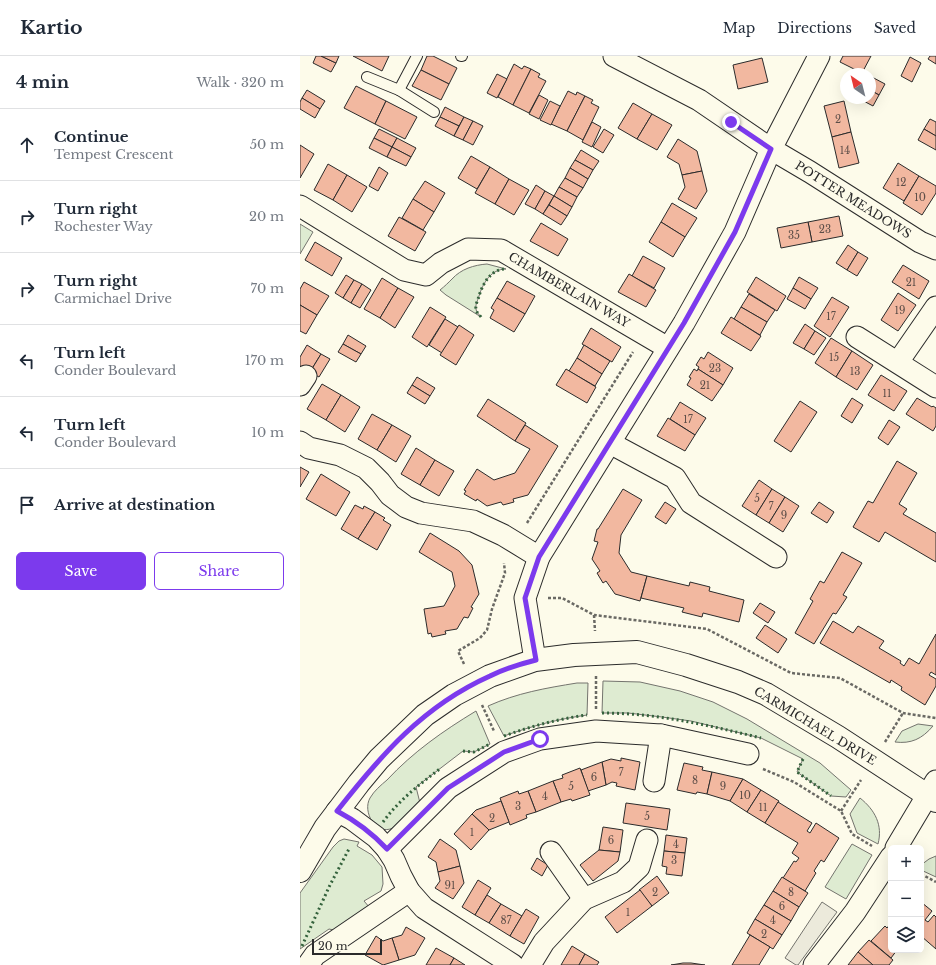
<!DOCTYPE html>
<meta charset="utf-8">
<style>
body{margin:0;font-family:"Libre Baskerville",serif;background:#f2f2f3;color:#1f2937}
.controls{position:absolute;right:12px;bottom:12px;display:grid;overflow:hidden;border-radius:6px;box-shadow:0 4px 16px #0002}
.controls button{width:36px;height:36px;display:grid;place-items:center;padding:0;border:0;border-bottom:1px solid #e0e1e3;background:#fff;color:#1f2937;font:20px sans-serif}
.compass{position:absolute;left:540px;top:12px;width:36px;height:36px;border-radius:50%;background:#fff;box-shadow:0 4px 16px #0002;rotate:325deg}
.scale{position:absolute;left:12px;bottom:10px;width:70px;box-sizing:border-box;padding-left:4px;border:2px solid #2b2b2b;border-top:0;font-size:11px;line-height:14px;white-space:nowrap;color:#2b2b2b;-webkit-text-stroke:3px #fdfbea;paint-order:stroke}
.stop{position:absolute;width:12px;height:12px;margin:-9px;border:3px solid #7c3aed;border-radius:50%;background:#fff}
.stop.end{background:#7c3aed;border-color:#fff;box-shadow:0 1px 4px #0008}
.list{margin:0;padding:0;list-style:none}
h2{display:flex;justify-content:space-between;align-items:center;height:52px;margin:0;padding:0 16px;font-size:17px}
h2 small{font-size:13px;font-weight:400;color:#747a83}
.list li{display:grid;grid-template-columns:26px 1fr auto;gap:12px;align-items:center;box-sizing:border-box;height:72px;padding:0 16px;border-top:1px solid #e0e1e3}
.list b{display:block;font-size:15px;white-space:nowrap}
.list p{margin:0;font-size:13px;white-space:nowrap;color:#747a83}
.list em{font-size:13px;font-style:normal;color:#747a83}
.actions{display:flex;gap:8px;padding:12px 16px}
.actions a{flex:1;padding:9px 0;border:1px solid #7c3aed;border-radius:6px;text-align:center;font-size:14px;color:#7c3aed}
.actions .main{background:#7c3aed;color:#fff}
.icon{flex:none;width:22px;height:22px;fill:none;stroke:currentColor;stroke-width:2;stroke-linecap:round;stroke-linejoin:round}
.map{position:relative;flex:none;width:636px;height:909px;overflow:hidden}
header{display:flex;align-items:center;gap:24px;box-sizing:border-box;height:56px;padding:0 20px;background:#fff;border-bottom:1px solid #e0e1e3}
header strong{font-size:19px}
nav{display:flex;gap:22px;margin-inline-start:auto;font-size:14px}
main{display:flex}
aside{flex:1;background:#fff}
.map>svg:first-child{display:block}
.green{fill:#deebd1;stroke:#74746e}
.parking{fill:#eceadb;stroke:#74746e}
.building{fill:#f2b8a0;stroke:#2b2b2b}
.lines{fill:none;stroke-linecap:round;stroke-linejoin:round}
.lane-casing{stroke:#2b2b2b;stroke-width:12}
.street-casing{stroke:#2b2b2b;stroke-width:23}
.primary-casing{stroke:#2b2b2b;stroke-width:24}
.path{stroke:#6a6964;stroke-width:2.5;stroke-dasharray:3 2;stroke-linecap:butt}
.lane{stroke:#fdfbea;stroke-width:10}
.street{stroke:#fdfbea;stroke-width:21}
.primary{stroke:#fdfbea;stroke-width:22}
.hedge{stroke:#34623c;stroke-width:3;stroke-dasharray:2 3;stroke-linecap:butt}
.route{stroke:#7c3aed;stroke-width:5}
.labels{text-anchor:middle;stroke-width:3;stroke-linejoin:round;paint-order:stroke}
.number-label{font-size:10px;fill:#5d4e48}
.street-label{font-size:12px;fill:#2b2b2b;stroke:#fdfbea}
</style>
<header>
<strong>Kartio</strong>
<nav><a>Map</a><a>Directions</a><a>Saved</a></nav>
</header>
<main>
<aside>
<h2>4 min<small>Walk · 320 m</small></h2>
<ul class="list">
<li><svg class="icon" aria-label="ahead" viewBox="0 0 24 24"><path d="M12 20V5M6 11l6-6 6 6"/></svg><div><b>Continue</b><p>Tempest Crescent</p></div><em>50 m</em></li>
<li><svg class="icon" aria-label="right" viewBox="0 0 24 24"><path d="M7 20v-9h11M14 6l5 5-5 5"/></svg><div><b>Turn right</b><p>Rochester Way</p></div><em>20 m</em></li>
<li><svg class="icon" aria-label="right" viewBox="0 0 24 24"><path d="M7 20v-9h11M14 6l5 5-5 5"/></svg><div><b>Turn right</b><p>Carmichael Drive</p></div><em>70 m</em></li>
<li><svg class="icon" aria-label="left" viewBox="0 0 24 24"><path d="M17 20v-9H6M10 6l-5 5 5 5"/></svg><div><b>Turn left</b><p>Conder Boulevard</p></div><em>170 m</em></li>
<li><svg class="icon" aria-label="left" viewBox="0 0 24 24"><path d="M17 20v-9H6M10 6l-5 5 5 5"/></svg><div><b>Turn left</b><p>Conder Boulevard</p></div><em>10 m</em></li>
<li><svg class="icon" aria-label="arrive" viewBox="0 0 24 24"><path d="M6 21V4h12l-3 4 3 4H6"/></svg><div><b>Arrive at destination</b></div></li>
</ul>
<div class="actions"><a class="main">Save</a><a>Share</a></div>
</aside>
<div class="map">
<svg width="636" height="909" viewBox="0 0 636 909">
<rect width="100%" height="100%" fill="#fdfbea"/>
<g class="green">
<polygon points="0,168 13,176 0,198"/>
<path d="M 187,208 L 206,213 C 191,213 183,227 179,240 C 178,244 175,249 176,253 C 176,256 179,258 181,261 L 146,239 L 140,234 C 145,230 148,227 152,223 C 161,213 174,209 187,208 Z"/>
<polygon points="303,625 340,626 380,635 413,646 447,663 520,707 551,734 546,741 531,740 497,716 503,703 461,682 391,665 362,661 328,657 302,657"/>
<path d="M 277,627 L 288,627 L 287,659 C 258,663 232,670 204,680 L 188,650 C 217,637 246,632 277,627 Z"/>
<path d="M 176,655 L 190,688 L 174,696 L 163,695 L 116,731 L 120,747 C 114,752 100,768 93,772 C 76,780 62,756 70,742 C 74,735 81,729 87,724 C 113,696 143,675 176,655 Z"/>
<path d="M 618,668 L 633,670 C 622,683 611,688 595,686 L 602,675 Z"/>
<path d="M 560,742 C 575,754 583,769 578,788 L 557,777 L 550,758 Z"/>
<polygon points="44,783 59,786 57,790 72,799 82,811 83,828 81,835 64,845 70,852 38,875 29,873 0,893 0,837 33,791 39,785"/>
<polygon points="552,788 572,799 546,843 525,831"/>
<polygon points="636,800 636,821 621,814 621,809 629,803"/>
</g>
<polygon class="parking" points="522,846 537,856 498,909 496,909 485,902"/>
<g class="building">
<polygon points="16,0 21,0 36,7 31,16 13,7"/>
<polygon points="21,0 39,0 36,7"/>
<polygon points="53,0 89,0 82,15"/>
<polygon points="127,0 133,0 157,12 149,28 121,14"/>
<polygon points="543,0 571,0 562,17 540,6"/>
<polygon points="630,0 636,0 636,8 628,3"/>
<polygon points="610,1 621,7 612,26 601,20"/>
<polygon points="462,2 468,26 438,33 433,9"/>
<polygon points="214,8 222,13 224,10 231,13 213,49 198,41"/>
<polygon points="231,13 240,18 238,21 246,25 229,57 213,49"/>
<polygon points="121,14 149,28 141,44 112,30"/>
<polygon points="197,18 207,23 197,42 187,37"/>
<polygon points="570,20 585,28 579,39 570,34"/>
<polygon points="56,30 86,45 75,68 44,52"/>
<polygon points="7,34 25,45 20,53 2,42"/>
<polygon points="570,34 579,39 573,50 558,42 570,42"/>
<polygon points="268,35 276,39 277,36 285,40 267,75 251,68"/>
<polygon points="239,39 248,44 239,63 229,58"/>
<polygon points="285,40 293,44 291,47 299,51 283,84 267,75"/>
<polygon points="2,42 20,53 15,62 0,53 0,46"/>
<polygon points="86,45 117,61 105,83 75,68"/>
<polygon points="250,45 260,50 251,69 240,64"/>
<polygon points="544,45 551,76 532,81 524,50"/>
<polygon points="333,47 352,58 337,83 318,72"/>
<polygon points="145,51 164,61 159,70 140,61"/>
<polygon points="352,58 372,69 357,94 337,83"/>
<polygon points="140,61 159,70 154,80 135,70"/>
<polygon points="164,61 173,65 163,84 154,80"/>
<polygon points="630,63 636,66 636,80 624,73"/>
<polygon points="173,65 183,70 173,89 163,84"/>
<polygon points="292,66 301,71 292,91 282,86"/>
<polygon points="79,73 97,82 92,91 74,82"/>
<polygon points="304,73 314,79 303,97 293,91"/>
<polygon points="624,73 636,80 636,94 618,84"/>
<polygon points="551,76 559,107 539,112 532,81"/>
<polygon points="74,82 92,91 87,101 69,92"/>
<polygon points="97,82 116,92 111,101 92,91"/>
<polygon points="378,83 397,95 402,115 382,119 379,108 367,101"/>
<polygon points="0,89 14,98 0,122"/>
<polygon points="92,91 111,101 106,110 87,101"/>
<polygon points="281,94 299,105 293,114 275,104"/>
<polygon points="171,100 190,111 177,133 158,122"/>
<polygon points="275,104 293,114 288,123 270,112"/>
<polygon points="598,107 619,120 604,145 583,132"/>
<polygon points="28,108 47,119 33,144 14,134"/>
<polygon points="79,111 88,117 78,135 69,130"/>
<polygon points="190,111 209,123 195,148 175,137"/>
<polygon points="270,112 288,123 283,132 265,122"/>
<polygon points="402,115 407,135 396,153 378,143 385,131 382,119"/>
<polygon points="47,119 67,131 52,156 33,144"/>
<polygon points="619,120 636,130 636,137 622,159 603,147"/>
<polygon points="265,122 283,132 277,141 259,131"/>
<polygon points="209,123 229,134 214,159 195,148"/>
<polygon points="125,125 145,137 134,156 113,143"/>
<polygon points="236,129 245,135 235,153 225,148"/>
<polygon points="259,131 277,141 272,151 254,140"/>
<polygon points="245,135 254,140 243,158 235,153"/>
<polygon points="254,140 272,151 267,160 249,149"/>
<polygon points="113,143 134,156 123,174 102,162"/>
<polygon points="372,147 397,162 385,181 361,166"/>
<polygon points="249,149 267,160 261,169 243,158"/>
<polygon points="539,160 543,180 512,186 508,166"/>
<polygon points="99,161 126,176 115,195 88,180"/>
<polygon points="361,166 385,181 373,201 349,186"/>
<polygon points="508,166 512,186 481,192 477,172"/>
<polygon points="241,167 268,183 258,200 230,185"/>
<polygon points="15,186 42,202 32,220 5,204"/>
<polygon points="548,189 558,196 547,214 536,207"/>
<polygon points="558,196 568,202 557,220 547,214"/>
<polygon points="343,200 365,212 354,232 332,220"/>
<polygon points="603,209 629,225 619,243 592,226"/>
<polygon points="329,218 356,234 346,251 318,236"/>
<polygon points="46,219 54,224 43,242 35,237"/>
<polygon points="456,221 486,240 477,255 447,236"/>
<polygon points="499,221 518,232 511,243 493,232"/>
<polygon points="82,222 98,232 80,262 64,253"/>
<polygon points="54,224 62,228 51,247 43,242"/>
<polygon points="207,225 235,240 225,258 197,242"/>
<polygon points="4,226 29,240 17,259 0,249 0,233"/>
<polygon points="62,228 71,234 60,252 51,247"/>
<polygon points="98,232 114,241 95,272 80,262"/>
<polygon points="493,232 511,243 505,253 487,243"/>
<polygon points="598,237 616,249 598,275 581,264"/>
<polygon points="449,238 475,254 467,266 441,251"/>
<polygon points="532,241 549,251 530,281 514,270"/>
<polygon points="197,242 225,258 214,276 190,262 194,254 191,252"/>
<polygon points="0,249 17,259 6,278 0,275"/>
<polygon points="130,251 146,261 127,291 112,281"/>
<polygon points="441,251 467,266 460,279 434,263"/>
<polygon points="431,261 461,280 451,295 421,277"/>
<polygon points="145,263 158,271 142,297 129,289"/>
<polygon points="505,268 515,275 504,293 493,287"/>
<polygon points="159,269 174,279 156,309 140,299"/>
<polygon points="291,272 321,291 312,306 282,288"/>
<polygon points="515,275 526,282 514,299 504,293"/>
<polygon points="48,279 66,290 61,298 43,288"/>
<polygon points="531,282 552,295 536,321 515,307"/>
<polygon points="43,288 61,298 56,306 38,296"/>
<polygon points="7,289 21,298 10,316 0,310 0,301"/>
<polygon points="284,289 310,305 302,318 277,302"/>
<polygon points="552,295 573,309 557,334 536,321"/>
<polygon points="408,296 433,312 423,329 398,313 399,311 396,309 401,301 404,303"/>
<polygon points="21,298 30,303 19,321 10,316"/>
<polygon points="277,302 302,318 295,330 269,315"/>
<polygon points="266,313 296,331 287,347 256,329"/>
<polygon points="394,313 397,315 398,313 423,329 412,345 387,329 391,322 389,321"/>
<polygon points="581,319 607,335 594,355 568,339"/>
<polygon points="117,321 135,332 130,340 112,329"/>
<polygon points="22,328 41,339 26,364 7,353"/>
<polygon points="112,329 130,340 125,348 107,337"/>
<polygon points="41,339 60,351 45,376 26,364"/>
<polygon points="552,342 563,349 552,367 541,360"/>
<polygon points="617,342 632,351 633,350 636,352 636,370 633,375 606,358"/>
<polygon points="188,343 226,367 215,385 177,360"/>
<polygon points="500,345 517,356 491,396 474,385"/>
<polygon points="380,346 406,362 395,379 370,363"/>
<polygon points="72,358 92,369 77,394 58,383"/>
<polygon points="368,362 395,379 385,395 357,380"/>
<polygon points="589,364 600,371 588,389 578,382"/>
<polygon points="92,369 111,380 96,406 77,394"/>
<polygon points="225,369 258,390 228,439 213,443 214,446 203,449 201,446 187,450 177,443 176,445 164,438 166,435 164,434 177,413 194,424 215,417 230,393 215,385"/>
<polygon points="116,392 135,404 120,429 101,418"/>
<polygon points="135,404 154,415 139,440 120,429"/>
<polygon points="597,405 617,417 599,448 607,453 603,458 636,477 636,506 585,476 579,486 553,471 568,445 573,447"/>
<polygon points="0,411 9,416 0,431"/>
<polygon points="21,418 50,436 36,460 6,443"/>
<polygon points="459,424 472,433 456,459 442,450"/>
<polygon points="323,433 342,444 321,479 319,497 331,516 347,520 340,545 315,538 306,525 303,527 297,517 300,515 292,503 298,486 294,485 297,473 298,473"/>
<polygon points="472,433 485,441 469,467 456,459"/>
<polygon points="485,441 499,450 483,476 469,467"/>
<polygon points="365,446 376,453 366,468 355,461"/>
<polygon points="519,446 534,456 527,467 511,457"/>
<polygon points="55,449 63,453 64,450 75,456 58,483 41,473"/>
<polygon points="75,456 85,462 83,464 91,469 77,494 58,483"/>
<polygon points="130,477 159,495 172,509 179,538 171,551 173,552 168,562 164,561 157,573 145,575 146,578 132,581 131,577 128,578 124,553 144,550 155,530 152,516 119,496"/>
<polygon points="542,496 562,507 543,539 547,541 536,558 533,557 514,588 495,577 513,545 510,543 520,525 524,527"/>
<polygon points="347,520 389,530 390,526 410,531 409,535 444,544 439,566 403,557 402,561 382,556 384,552 341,542"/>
<polygon points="460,547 475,556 468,567 453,557"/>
<polygon points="533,565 553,577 558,570 584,585 579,592 601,605 600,607 604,610 609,602 619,608 636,578 636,619 631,616 629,619 636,623 636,630 625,649 601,634 602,631 591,624 590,627 520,587"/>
<polygon points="465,569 487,583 478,597 456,582"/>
<polygon points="321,702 340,706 335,734 316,730 317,727 312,726 306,729 302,706 311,703 321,705"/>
<polygon points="302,706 306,729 288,735 281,714"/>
<polygon points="384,707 403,711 402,714 412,716 407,738 397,736 396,738 377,734"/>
<polygon points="280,712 290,739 272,745 271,743 261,746 253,725 263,722 262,719"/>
<polygon points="412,716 443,723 430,745 407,738"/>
<polygon points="443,723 461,734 447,756 430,745"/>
<polygon points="253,725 261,746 236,756 228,735"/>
<polygon points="461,734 479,745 465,767 447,756"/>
<polygon points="218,735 219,738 228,735 236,756 226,759 227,762 210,769 200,742"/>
<polygon points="201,745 209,766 189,774 172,758 176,754"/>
<polygon points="478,746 512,767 507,775 510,777 516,767 539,782 524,806 521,804 514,815 516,817 505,835 483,822 494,805 496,806 499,802 492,797 498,787 465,767"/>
<polygon points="326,747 370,753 367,774 323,767"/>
<polygon points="172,758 189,774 171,794 154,778"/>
<polygon points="303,771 323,774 320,796 299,794"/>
<polygon points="366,779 387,782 385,797 364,795"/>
<polygon points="140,783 156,794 160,810 138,816 136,806 128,801"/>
<polygon points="299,794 320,796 318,805 293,825 280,809"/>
<polygon points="364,795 385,797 382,820 366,818 367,811 362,810"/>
<polygon points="237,802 248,809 242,820 231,813"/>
<polygon points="160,810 164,827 153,843 135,832 140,825 138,816"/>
<polygon points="357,820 369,837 352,850 339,834"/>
<polygon points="482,821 508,837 499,851 473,835"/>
<polygon points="178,824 191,832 175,859 162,851"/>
<polygon points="340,834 352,850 317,877 305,861"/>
<polygon points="473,835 499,851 491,865 464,849"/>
<polygon points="187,839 201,848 189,867 175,859"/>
<polygon points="621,846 632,855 625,864 628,866 634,859 636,861 636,893 621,880"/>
<polygon points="201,848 222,860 210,880 189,867"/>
<polygon points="464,849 491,865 482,879 455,863"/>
<polygon points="226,853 239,861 224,888 210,880"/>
<polygon points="455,863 482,879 473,893 447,877"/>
<polygon points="591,867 591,894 597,894 591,902 571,885 585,870 587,872"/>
<polygon points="106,871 125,882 115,899 99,904 92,882 102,879"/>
<polygon points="450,879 470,891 459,909 432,909"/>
<polygon points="76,880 83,885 92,882 99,904 83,909 65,899"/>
<polygon points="569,884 593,904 589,909 573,909 558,896"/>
<polygon points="272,890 285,898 279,909 261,909"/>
<polygon points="136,892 154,902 150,909 126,909"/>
<polygon points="558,896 573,909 548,909"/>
<polygon points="285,898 299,906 297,909 279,909"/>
<polygon points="154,902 165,909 150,909"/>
<polygon points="383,907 391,907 405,909 371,909"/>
</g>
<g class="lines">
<g class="lane-casing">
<g id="lane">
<polyline points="161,0 162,0"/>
<polyline points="67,21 99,34 117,0"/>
<polyline points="99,34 134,56"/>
</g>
</g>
<g class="street-casing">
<g id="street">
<polyline points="519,0 471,93 510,116 620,186 636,193"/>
<polyline points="0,150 104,214 126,219 141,207 168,193 201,194 368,292"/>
<polyline points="557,281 636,331"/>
<polyline points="598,306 636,251"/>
<polyline points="0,329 6,320"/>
<polyline points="0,386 9,392 40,399 66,412 80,426 90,439 106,451 121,457 173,465 203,479 239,501"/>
<polyline points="310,387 375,422 391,447 476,501"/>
<polyline points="235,604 225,542 239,501 384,267 435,176 471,93 399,44 314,0"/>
<polyline points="354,725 361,679"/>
<polyline points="37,755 52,763 76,781 87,793 94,804 101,820 109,835 124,852 213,909"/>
<polyline points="596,792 636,725"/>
<polyline points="87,793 148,732 204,696 240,683 296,675 361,679 448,698"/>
<polyline points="251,796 284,843"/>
<polyline points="8,909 15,899 109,835"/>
<polyline points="230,909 244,886 284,843 323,826 339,811 347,784"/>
<polyline points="514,909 555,856 591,801"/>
</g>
</g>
<g class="primary-casing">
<polyline id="primary" points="0,815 25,772 59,727 79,703 125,659 154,639 190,620 235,604 274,599 337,596 386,609 438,626 466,638 538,681 636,745"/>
</g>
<g class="path">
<polyline points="227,467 333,296"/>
<polyline points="248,542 262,542 294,559 407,573 491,617 540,622 603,657 636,662"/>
<polyline points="294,559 295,575"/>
<polyline points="164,608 158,595 180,582 187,574 192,553 205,517 204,507"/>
<polyline points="182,649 194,675"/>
<polyline points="296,653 296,620"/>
<polyline points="585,686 603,657"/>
<polyline points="463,713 494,726 541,755 552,778 572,790"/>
<polyline points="541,755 561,724"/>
<polyline points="621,818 636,826"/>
</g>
<use href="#lane" class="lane"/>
<use href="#street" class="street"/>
<use href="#primary" class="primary"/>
<g class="hedge">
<path d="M 181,261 C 179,258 176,256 176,253 C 175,249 178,244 179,240 C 183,227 191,213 206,213"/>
<path d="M 302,657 C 357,657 407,669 461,682"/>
<path d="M 204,680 C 232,670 258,663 287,659"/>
<polyline points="163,695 174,696 190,688"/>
<polyline points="503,703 497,716 531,740"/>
<path d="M 83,766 C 99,744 120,728 141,712"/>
<polyline points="2,890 30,829 50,791"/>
</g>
</g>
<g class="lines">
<path class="route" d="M 240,683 L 204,696 L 148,732 L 87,793 C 72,777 56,765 37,755 C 81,699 123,650 190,620 C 204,613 220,608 236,604 L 225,542 L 239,501 L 384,267 L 435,176 L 471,93 L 431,66"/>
</g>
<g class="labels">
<g class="number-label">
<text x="538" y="67">2</text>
<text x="545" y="98">14</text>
<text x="601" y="130">12</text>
<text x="620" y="145">10</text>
<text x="525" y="177">23</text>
<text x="494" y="183">35</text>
<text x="611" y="230">21</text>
<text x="600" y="258">19</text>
<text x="531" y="264">17</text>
<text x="534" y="305">15</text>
<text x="415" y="316">23</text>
<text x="555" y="319">13</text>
<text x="405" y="333">21</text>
<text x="587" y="341">11</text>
<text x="388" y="367">17</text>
<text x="457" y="446">5</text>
<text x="471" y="454">7</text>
<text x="484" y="463">9</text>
<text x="321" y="720">7</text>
<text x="294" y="725">6</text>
<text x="395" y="728">8</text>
<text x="271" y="734">5</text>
<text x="423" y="734">9</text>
<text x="445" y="743">10</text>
<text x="245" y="744">4</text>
<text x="218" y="754">3</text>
<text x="463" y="755">11</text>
<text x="347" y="764">5</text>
<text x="192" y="766">2</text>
<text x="172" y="780">1</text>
<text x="311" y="788">6</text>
<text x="376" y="792">4</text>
<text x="374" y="808">3</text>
<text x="150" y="833">91</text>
<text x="355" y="840">2</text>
<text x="491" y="840">8</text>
<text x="482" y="854">6</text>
<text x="328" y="860">1</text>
<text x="206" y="868">87</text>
<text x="473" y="868">4</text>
<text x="464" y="882">2</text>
</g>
<g class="street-label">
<text transform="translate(553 144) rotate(32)" y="4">POTTER MEADOWS</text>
<text transform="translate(269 234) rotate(30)" y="4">CHAMBERLAIN WAY</text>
<text transform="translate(515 670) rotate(31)" y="4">CARMICHAEL DRIVE</text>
</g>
</g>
</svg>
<div class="controls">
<button>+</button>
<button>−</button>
<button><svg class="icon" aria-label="layers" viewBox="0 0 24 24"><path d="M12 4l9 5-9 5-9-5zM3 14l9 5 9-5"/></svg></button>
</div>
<svg class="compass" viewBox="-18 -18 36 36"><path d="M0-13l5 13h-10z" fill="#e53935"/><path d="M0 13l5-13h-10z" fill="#747a83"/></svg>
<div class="scale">20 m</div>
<div class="stop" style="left:240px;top:683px"></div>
<div class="stop end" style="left:431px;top:66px"></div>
</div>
</main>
